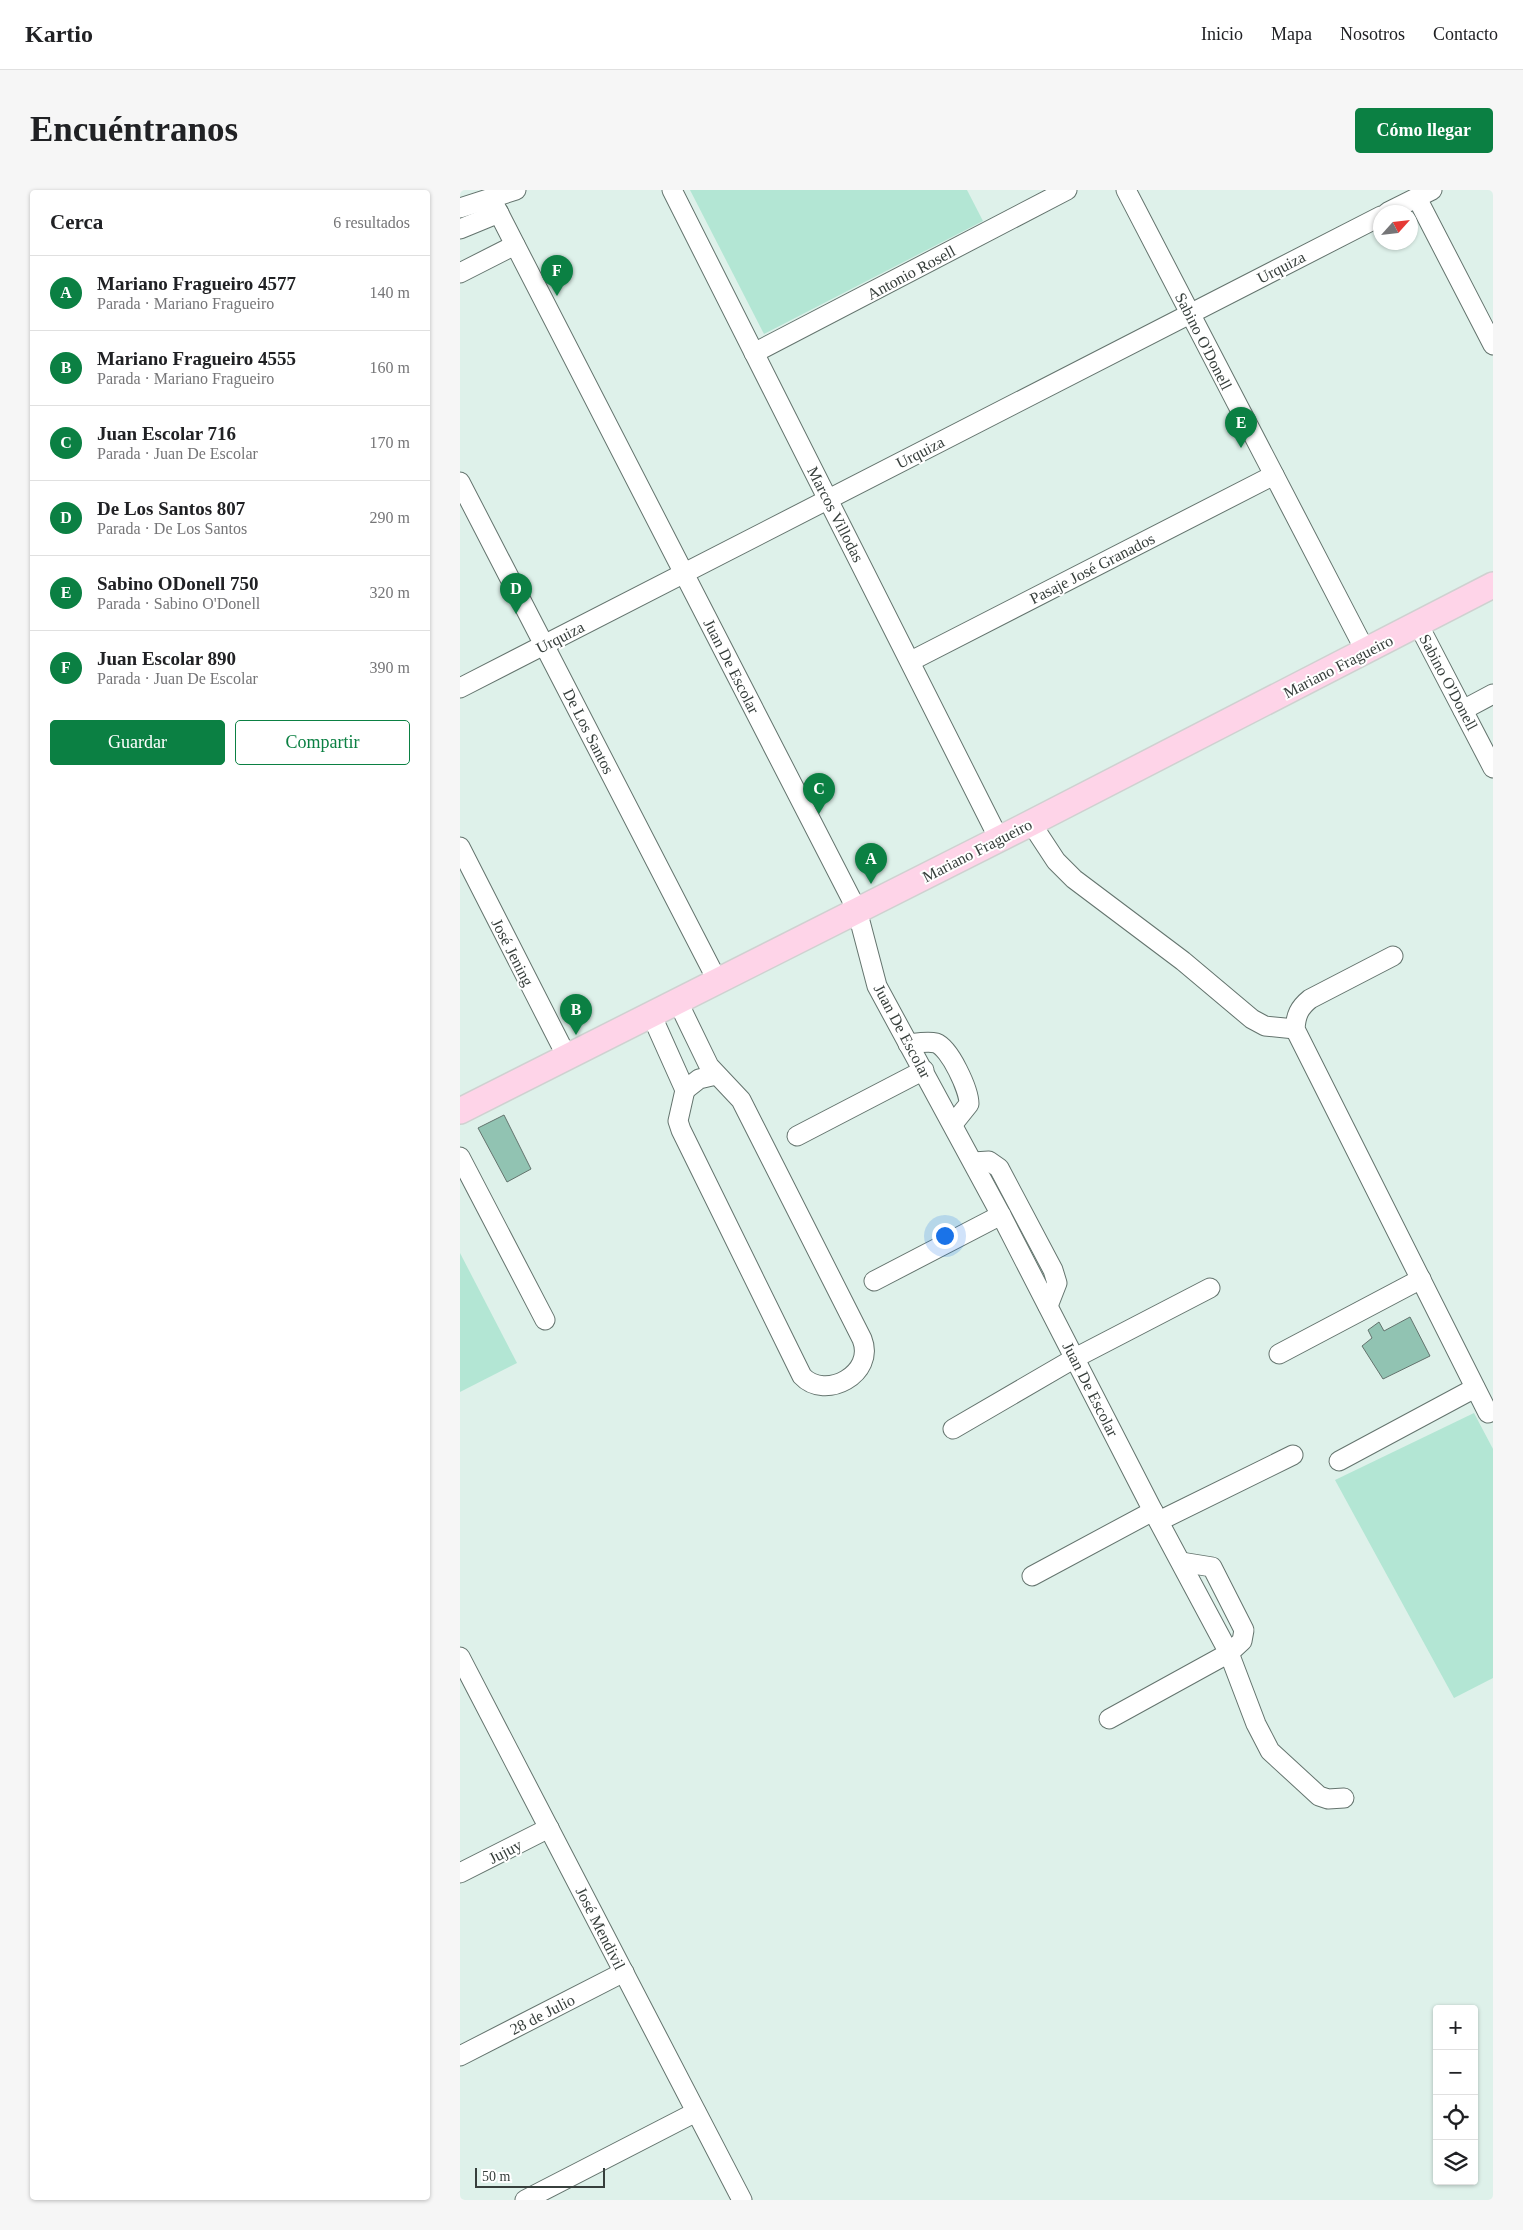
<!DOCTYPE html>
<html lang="es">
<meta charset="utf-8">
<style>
body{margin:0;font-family:Georgia,serif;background:#f6f6f6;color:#202124}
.controls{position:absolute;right:15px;bottom:15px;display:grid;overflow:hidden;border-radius:5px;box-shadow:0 1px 4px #0004}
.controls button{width:45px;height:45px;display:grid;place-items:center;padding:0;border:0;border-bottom:1px solid #e0e0e0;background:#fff;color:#202124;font:25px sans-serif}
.compass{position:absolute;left:913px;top:15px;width:45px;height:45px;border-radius:50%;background:#fff;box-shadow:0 1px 4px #0004;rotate:63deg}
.scale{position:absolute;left:15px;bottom:12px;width:130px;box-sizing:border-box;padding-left:5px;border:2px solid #373f3c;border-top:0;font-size:14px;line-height:18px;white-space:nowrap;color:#373f3c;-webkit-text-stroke:4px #fff;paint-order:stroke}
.you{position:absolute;left:484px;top:1045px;width:18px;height:18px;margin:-12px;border:4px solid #fff;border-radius:50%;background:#1a73e8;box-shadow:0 0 0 8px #1a73e833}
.badge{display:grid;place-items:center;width:32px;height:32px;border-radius:50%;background:#0b8043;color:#fff;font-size:16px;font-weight:700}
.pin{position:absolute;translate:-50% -41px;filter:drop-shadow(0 1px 2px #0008)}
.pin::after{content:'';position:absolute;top:26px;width:18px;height:15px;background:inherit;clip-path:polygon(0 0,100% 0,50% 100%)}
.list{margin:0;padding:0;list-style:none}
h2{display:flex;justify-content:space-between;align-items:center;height:65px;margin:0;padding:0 20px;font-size:21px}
h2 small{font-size:16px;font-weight:400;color:#757577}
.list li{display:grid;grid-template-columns:32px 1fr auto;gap:15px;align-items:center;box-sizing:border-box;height:75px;padding:0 20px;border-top:1px solid #e0e0e0}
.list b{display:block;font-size:19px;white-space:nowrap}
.list p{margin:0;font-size:16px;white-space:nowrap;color:#757577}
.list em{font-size:16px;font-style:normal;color:#757577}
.actions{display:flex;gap:10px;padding:15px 20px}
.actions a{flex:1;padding:11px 0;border:1px solid #0b8043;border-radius:5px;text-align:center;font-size:18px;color:#0b8043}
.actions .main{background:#0b8043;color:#fff}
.icon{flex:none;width:28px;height:28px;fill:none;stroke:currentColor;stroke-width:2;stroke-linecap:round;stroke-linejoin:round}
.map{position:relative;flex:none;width:1033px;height:2010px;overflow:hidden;border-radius:5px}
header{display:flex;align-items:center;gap:30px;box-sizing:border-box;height:70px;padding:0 25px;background:#fff;border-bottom:1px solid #e0e0e0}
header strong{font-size:24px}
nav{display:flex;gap:28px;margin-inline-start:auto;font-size:18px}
.intro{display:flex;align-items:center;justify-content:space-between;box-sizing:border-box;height:120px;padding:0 30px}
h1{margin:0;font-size:35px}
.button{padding:12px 22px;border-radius:5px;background:#0b8043;color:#fff;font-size:18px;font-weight:700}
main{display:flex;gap:30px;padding:0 30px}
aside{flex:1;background:#fff;border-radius:5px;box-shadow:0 1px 4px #0004}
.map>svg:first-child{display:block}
.park{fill:#b3e6d4}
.building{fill:#91c3b2;stroke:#63736d}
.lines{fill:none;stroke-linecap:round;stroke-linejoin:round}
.minor-casing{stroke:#64746e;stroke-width:21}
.major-casing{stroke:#cfd1d0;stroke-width:28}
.minor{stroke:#fff;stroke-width:19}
.major{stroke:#fed4e8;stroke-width:25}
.labels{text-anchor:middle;stroke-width:4;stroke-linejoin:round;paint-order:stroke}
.street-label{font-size:16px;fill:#373f3c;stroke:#fff}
</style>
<header>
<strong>Kartio</strong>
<nav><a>Inicio</a><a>Mapa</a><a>Nosotros</a><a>Contacto</a></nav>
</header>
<div class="intro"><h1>Encuéntranos</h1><a class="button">Cómo llegar</a></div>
<main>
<aside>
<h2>Cerca<small>6 resultados</small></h2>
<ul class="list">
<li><span class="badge">A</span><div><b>Mariano Fragueiro 4577</b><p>Parada · Mariano Fragueiro</p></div><em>140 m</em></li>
<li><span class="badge">B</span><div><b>Mariano Fragueiro 4555</b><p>Parada · Mariano Fragueiro</p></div><em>160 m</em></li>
<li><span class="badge">C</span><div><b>Juan Escolar 716</b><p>Parada · Juan De Escolar</p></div><em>170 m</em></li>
<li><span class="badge">D</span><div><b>De Los Santos 807</b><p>Parada · De Los Santos</p></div><em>290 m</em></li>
<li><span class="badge">E</span><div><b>Sabino ODonell 750</b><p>Parada · Sabino O'Donell</p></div><em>320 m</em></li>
<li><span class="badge">F</span><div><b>Juan Escolar 890</b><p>Parada · Juan De Escolar</p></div><em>390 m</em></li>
</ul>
<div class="actions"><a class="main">Guardar</a><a>Compartir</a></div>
</aside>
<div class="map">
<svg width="1033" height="2010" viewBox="0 0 1033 2010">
<rect width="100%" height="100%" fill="#def1ea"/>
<g class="park">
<polygon points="230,0 507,0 523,31 304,144"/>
<polygon points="0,1063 57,1173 0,1202"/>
<polygon points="1014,1223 1033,1259 1033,1488 994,1508 875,1290"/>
</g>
<g class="building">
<polygon points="44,925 71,979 47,992 18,938"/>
<polygon points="950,1127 970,1166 923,1189 902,1156 912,1148 908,1140 919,1132 924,1141"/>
</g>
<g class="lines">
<g class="minor-casing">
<g id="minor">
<polyline points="212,0 539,649"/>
<polyline points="666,0 906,462"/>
<polyline points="31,8 397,720 417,796 541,1025 693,1321 769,1463 796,1534 810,1561 859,1606 868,1609 884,1608"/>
<polyline points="957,8 1033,155"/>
<polyline points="0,18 56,0"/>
<polyline points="928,22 972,0"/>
<polyline points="0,39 39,23"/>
<polyline points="0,83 55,55"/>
<polyline points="294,163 607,0"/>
<polyline points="0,292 257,790"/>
<polyline points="958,434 1033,578"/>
<polyline points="451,471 814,285"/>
<polyline points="0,498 921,26"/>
<polyline points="1003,520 1033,504"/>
<polyline points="571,633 596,671 614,689 723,771 792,829 805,836 835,839"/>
<polyline points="0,657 107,867"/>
<path d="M 933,766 L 850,809 C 839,818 836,825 835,839 L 1028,1223"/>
<path d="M 191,824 L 225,900 L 218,931 L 221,940 L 342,1186 C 365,1211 416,1184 402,1149 L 281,910 L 249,876 L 217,810"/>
<path d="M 448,854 C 457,853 468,851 476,853 C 490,858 509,900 509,914 L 493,934"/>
<polyline points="225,900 239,889 256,885"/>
<polyline points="337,946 464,880"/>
<polyline points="0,967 85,1130"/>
<polyline points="513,972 529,971 539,978 593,1080 597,1093 588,1116"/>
<polyline points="414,1091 541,1025"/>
<polyline points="819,1164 961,1089"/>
<polyline points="493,1239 615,1168 750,1098"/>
<polyline points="879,1271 1015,1198"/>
<polyline points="699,1331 833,1265"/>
<polyline points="572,1386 693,1321"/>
<polyline points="0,1467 282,2010"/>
<polyline points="649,1529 769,1463 782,1451 784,1440 752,1377 721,1372"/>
<polyline points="0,1683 89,1638"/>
<polyline points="0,1866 164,1782"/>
<polyline points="65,2010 236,1922"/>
</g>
</g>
<g class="major-casing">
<polyline id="major" points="0,921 571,633 1033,395"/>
</g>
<use href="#minor" class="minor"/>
<use href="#major" class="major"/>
</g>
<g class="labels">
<g class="street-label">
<text transform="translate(821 77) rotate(-27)" y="6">Urquiza</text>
<text transform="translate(451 82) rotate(-28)" y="6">Antonio Rosell</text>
<text transform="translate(744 151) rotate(63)" y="6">Sabino O'Donell</text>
<text transform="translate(460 262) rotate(-27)" y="6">Urquiza</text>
<text transform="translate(376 324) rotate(63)" y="6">Marcos Villodas</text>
<text transform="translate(632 378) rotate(-27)" y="6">Pasaje José Granados</text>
<text transform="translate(100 447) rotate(-27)" y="6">Urquiza</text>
<text transform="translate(272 476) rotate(63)" y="6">Juan De Escolar</text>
<text transform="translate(878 476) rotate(-27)" y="6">Mariano Fragueiro</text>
<text transform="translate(989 492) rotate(62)" y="6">Sabino O'Donell</text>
<text transform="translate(129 541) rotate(63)" y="6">De Los Santos</text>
<text transform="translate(517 660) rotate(-27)" y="6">Mariano Fragueiro</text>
<text transform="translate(53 762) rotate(63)" y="6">José Jening</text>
<text transform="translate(443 841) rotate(62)" y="6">Juan De Escolar</text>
<text transform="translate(631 1199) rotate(63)" y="6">Juan De Escolar</text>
<text transform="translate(45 1661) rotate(-27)" y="6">Jujuy</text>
<text transform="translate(141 1738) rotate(63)" y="6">José Mendivil</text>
<text transform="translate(82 1824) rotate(-27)" y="6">28 de Julio</text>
</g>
</g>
</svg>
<div class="controls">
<button>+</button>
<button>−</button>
<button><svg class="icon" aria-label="locate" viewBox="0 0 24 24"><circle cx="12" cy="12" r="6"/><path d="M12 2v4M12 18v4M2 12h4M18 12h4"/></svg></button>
<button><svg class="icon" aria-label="layers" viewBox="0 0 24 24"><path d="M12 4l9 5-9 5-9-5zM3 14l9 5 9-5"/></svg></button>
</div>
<svg class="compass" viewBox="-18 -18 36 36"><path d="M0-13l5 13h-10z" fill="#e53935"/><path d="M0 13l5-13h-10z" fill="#757577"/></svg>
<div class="scale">50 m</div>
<div class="you"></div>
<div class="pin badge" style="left:411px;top:694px">A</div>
<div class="pin badge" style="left:116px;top:845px">B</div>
<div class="pin badge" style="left:359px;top:624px">C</div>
<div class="pin badge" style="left:56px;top:424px">D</div>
<div class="pin badge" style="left:781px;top:258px">E</div>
<div class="pin badge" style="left:97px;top:106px">F</div>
</div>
</main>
